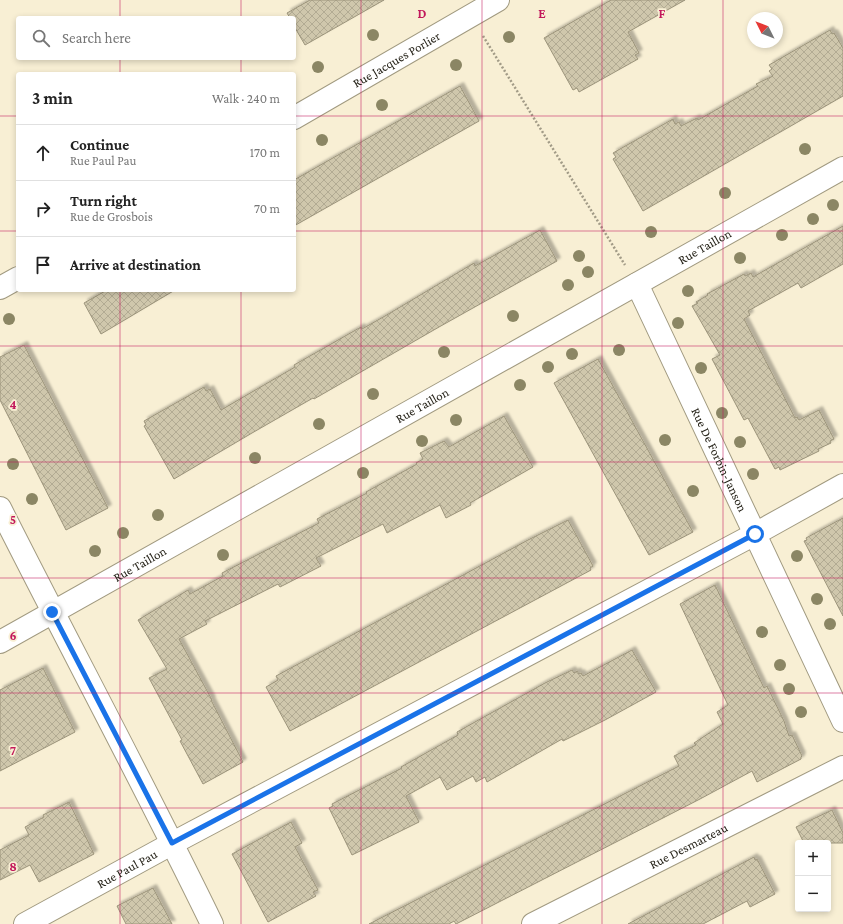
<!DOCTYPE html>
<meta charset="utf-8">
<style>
body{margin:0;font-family:"Crimson Pro",serif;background:#f6f6f6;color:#222}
.controls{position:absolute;right:12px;bottom:12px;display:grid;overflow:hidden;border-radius:4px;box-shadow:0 2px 6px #0003}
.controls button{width:36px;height:36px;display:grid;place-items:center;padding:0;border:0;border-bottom:1px solid #e0e0e0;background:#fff;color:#222;font:20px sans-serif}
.compass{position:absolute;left:747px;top:12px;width:36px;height:36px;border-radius:50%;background:#fff;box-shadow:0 2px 6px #0003;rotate:312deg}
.stop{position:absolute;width:12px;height:12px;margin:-9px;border:3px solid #1a73e8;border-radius:50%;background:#fff}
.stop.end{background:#1a73e8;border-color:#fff;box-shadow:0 1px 4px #0008}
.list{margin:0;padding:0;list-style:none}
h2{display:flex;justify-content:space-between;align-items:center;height:52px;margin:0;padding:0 16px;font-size:17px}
h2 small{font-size:13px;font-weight:400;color:#767676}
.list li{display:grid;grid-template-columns:26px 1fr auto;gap:12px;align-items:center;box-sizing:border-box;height:56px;padding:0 16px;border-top:1px solid #e0e0e0}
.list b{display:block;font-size:15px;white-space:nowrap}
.list p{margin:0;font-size:13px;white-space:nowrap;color:#767676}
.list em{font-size:13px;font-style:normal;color:#767676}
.icon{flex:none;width:22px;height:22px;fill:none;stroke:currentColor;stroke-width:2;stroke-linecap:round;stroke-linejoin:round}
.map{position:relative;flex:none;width:843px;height:924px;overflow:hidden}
.search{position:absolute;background:#fff;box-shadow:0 2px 6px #0003;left:16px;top:16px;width:280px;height:44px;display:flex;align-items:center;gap:10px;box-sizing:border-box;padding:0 14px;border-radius:4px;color:#767676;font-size:15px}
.panel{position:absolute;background:#fff;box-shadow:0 2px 6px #0003;left:16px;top:72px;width:280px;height:220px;border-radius:4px}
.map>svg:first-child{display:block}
.building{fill:url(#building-cross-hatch);stroke:#9c947b;filter:url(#shadow)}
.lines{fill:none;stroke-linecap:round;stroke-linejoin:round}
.minor-casing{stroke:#a19a80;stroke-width:24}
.path{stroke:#a29b87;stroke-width:2.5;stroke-dasharray:2 2;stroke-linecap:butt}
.minor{stroke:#fff;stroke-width:22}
.tree{fill:#8b8664}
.route{stroke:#1a73e8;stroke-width:5}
.grid{fill:none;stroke:#c2185b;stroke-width:1;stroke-opacity:0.55}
.labels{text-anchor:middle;stroke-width:3.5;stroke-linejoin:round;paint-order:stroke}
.street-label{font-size:13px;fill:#262319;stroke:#f8efd4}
.grid-label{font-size:13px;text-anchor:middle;font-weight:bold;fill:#c2185b;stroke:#f8efd4;stroke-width:3.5;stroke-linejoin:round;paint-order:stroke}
</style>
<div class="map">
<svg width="843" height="924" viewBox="0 0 843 924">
<defs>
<pattern id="building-cross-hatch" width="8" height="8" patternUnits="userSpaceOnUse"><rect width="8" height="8" fill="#cfc7ac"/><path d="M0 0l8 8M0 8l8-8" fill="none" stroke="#b2ab93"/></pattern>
<filter id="shadow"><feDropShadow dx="3.5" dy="-3.5" stdDeviation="1" flood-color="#0004"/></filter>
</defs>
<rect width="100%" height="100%" fill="#f8efd4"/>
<g class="building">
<polygon points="310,0 384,0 305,45 294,26 294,18 290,18 287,13"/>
<polygon points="611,0 685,0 628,32 639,53 635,55 638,59 579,92 577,88 573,90 544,38"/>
<polygon points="830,30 832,34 834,33 843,48 843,96 643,211 613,159 616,157 613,153 673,119 675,124 679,122 681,126 697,118 698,120 758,86 756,84 773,76 769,71 772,69 769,65"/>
<polygon points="460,86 479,121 294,226 294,180"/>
<polygon points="843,226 843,264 801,288 798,283 748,311 750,315 744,319 795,418 797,417 799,420 819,410 834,439 830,441 831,443 818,449 819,451 780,470 779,467 775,469 748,418 744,420 712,359 720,355 692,306 698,303 696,302 708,295 707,294 744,274 745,276 751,273 753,277"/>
<polygon points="540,230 557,261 439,327 314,399 313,398 252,433 174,479 144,426 146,425 144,421 204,387 206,391 210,389 221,410 295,367 294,365 361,327 362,329 385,316 474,263 475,266"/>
<polygon points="107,290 175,290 101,334 84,303"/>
<polygon points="24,345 108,508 66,530 0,400 0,357"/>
<polygon points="598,359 693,532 649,555 554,383"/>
<polygon points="504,416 533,467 470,503 471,505 446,518 440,505 387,533 383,524 316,558 321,566 280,587 278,584 205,621 207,624 179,639 212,700 211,700 243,762 203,784 180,741 182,740 149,678 167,669 138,620 188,590 190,594 223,576 222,573 319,523 317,519 367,493 366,492 417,464 416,463 423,459 420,453 444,441 449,447"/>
<polygon points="843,518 843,616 804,541 807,540 806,538"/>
<polygon points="568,520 593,566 590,568 591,570 290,731 266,687 278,680 276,676 528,540"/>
<polygon points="715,585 764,688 767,686 784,721 789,736 792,735 802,756 801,757 801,759 757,782 752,771 700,799 456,924 454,921 449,924 369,924 679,766 674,756 696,745 694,743 723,724 717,712 728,705 680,604"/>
<polygon points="632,650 656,692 605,720 563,741 562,739 487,782 485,777 476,782 473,776 447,790 440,777 406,796 419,822 352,855 329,808 333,806 332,804 402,768 401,767 458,735 457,732 545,683 572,670 574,673 577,671 579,674 581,673 583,676"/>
<polygon points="43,668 75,732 0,771 0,690"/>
<polygon points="69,802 94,854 39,882 30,865 0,880 0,850 29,835 25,827 44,817 43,815"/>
<polygon points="832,810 843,833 843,843 804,843 796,827"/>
<polygon points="291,822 302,843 295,847 318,890 313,892 316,896 268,922 232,854"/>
<polygon points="754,857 755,860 757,859 775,894 750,907 747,901 703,924 628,924"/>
<polygon points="153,888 172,924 126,924 117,906"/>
</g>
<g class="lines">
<g class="minor-casing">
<g id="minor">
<path id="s1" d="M 294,118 L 498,0"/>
<path id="s2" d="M 637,284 L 843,721"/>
<polyline points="0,288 18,278"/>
<path d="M 0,508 C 70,647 144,784 212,924"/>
<path id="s3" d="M 0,642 L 843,168"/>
<path id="s4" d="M 25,924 L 173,843 L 755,534 L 843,485"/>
<path id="s5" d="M 533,924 L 843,767"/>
</g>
</g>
<polyline class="path" points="483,36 625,265"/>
<use href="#minor" class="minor"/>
</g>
<g class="tree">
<circle cx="373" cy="35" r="6"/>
<circle cx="509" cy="37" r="6"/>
<circle cx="456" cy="65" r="6"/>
<circle cx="318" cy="67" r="6"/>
<circle cx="382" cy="105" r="6"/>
<circle cx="322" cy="140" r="6"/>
<circle cx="805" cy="149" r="6"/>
<circle cx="725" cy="193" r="6"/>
<circle cx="833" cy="205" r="6"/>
<circle cx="813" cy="219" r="6"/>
<circle cx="651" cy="232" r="6"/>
<circle cx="782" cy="235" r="6"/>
<circle cx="579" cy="256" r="6"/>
<circle cx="740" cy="258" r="6"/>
<circle cx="588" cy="272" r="6"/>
<circle cx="568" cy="285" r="6"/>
<circle cx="688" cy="291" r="6"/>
<circle cx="513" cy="316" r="6"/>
<circle cx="9" cy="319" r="6"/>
<circle cx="678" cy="323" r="6"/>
<circle cx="619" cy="350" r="6"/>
<circle cx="444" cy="352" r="6"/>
<circle cx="572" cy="354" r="6"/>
<circle cx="548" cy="367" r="6"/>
<circle cx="701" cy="368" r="6"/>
<circle cx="520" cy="385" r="6"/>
<circle cx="373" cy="394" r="6"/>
<circle cx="722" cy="413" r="6"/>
<circle cx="456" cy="420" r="6"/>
<circle cx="319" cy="424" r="6"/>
<circle cx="665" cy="440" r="6"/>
<circle cx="422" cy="441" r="6"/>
<circle cx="740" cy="442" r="6"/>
<circle cx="255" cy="458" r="6"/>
<circle cx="13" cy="464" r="6"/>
<circle cx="363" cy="473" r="6"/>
<circle cx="753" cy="474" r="6"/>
<circle cx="693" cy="491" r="6"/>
<circle cx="32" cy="499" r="6"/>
<circle cx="158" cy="515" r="6"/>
<circle cx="123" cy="533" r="6"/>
<circle cx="95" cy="551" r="6"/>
<circle cx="223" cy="555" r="6"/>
<circle cx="797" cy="556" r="6"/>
<circle cx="817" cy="599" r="6"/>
<circle cx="830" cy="624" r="6"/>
<circle cx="762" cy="632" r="6"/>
<circle cx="780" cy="665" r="6"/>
<circle cx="789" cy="689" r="6"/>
<circle cx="801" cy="712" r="6"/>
</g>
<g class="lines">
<polyline class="route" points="52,612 172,843 755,534"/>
</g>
<path class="grid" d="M 120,0 L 120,18M 241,0 L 241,18M 361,0 L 361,924M 482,0 L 482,924M 602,0 L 602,924M 723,0 L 723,924M 120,58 L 120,74M 241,58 L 241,74M 0,116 L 18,116M 294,116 L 843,116M 0,231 L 18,231M 294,231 L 843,231M 120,290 L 120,924M 241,290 L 241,924M 0,346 L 843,346M 0,462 L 843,462M 0,578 L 843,578M 0,693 L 843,693M 0,808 L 843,808"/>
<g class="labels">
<g class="street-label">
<text dy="5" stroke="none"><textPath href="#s1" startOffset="118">Rue Jacques Porlier</textPath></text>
<text dy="5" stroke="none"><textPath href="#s3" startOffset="808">Rue Taillon</textPath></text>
<text dy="5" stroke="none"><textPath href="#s3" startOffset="484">Rue Taillon</textPath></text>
<text dy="5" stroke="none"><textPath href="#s2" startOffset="194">Rue De Forbin-Janson</textPath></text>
<text dy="5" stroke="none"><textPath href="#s3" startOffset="160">Rue Taillon</textPath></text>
<text dy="5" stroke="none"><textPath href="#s5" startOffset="174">Rue Desmarteau</textPath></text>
<text dy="5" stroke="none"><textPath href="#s4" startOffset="116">Rue Paul Pau</textPath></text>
</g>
</g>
<g class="grid-label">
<text x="422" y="18">D</text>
<text x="542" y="18">E</text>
<text x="662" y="18">F</text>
<text x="13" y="409">4</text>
<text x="13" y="524">5</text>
<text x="13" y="640">6</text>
<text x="13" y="755">7</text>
<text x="13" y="871">8</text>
</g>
</svg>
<div class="controls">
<button>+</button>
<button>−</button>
</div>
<svg class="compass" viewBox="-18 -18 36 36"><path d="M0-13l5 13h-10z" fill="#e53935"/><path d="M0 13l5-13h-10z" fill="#767676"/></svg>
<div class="stop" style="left:755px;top:534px"></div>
<div class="stop end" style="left:52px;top:612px"></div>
<div class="search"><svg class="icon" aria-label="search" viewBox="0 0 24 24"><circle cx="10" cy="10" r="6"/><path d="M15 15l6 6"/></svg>Search here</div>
<section class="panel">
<h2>3 min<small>Walk · 240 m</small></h2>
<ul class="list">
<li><svg class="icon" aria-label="ahead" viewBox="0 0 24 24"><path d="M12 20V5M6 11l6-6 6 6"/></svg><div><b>Continue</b><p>Rue Paul Pau</p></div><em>170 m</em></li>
<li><svg class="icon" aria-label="right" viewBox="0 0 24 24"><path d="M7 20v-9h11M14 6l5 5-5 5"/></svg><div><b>Turn right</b><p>Rue de Grosbois</p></div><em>70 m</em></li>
<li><svg class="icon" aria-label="arrive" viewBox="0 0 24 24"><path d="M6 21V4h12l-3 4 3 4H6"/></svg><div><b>Arrive at destination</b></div></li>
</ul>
</section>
</div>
